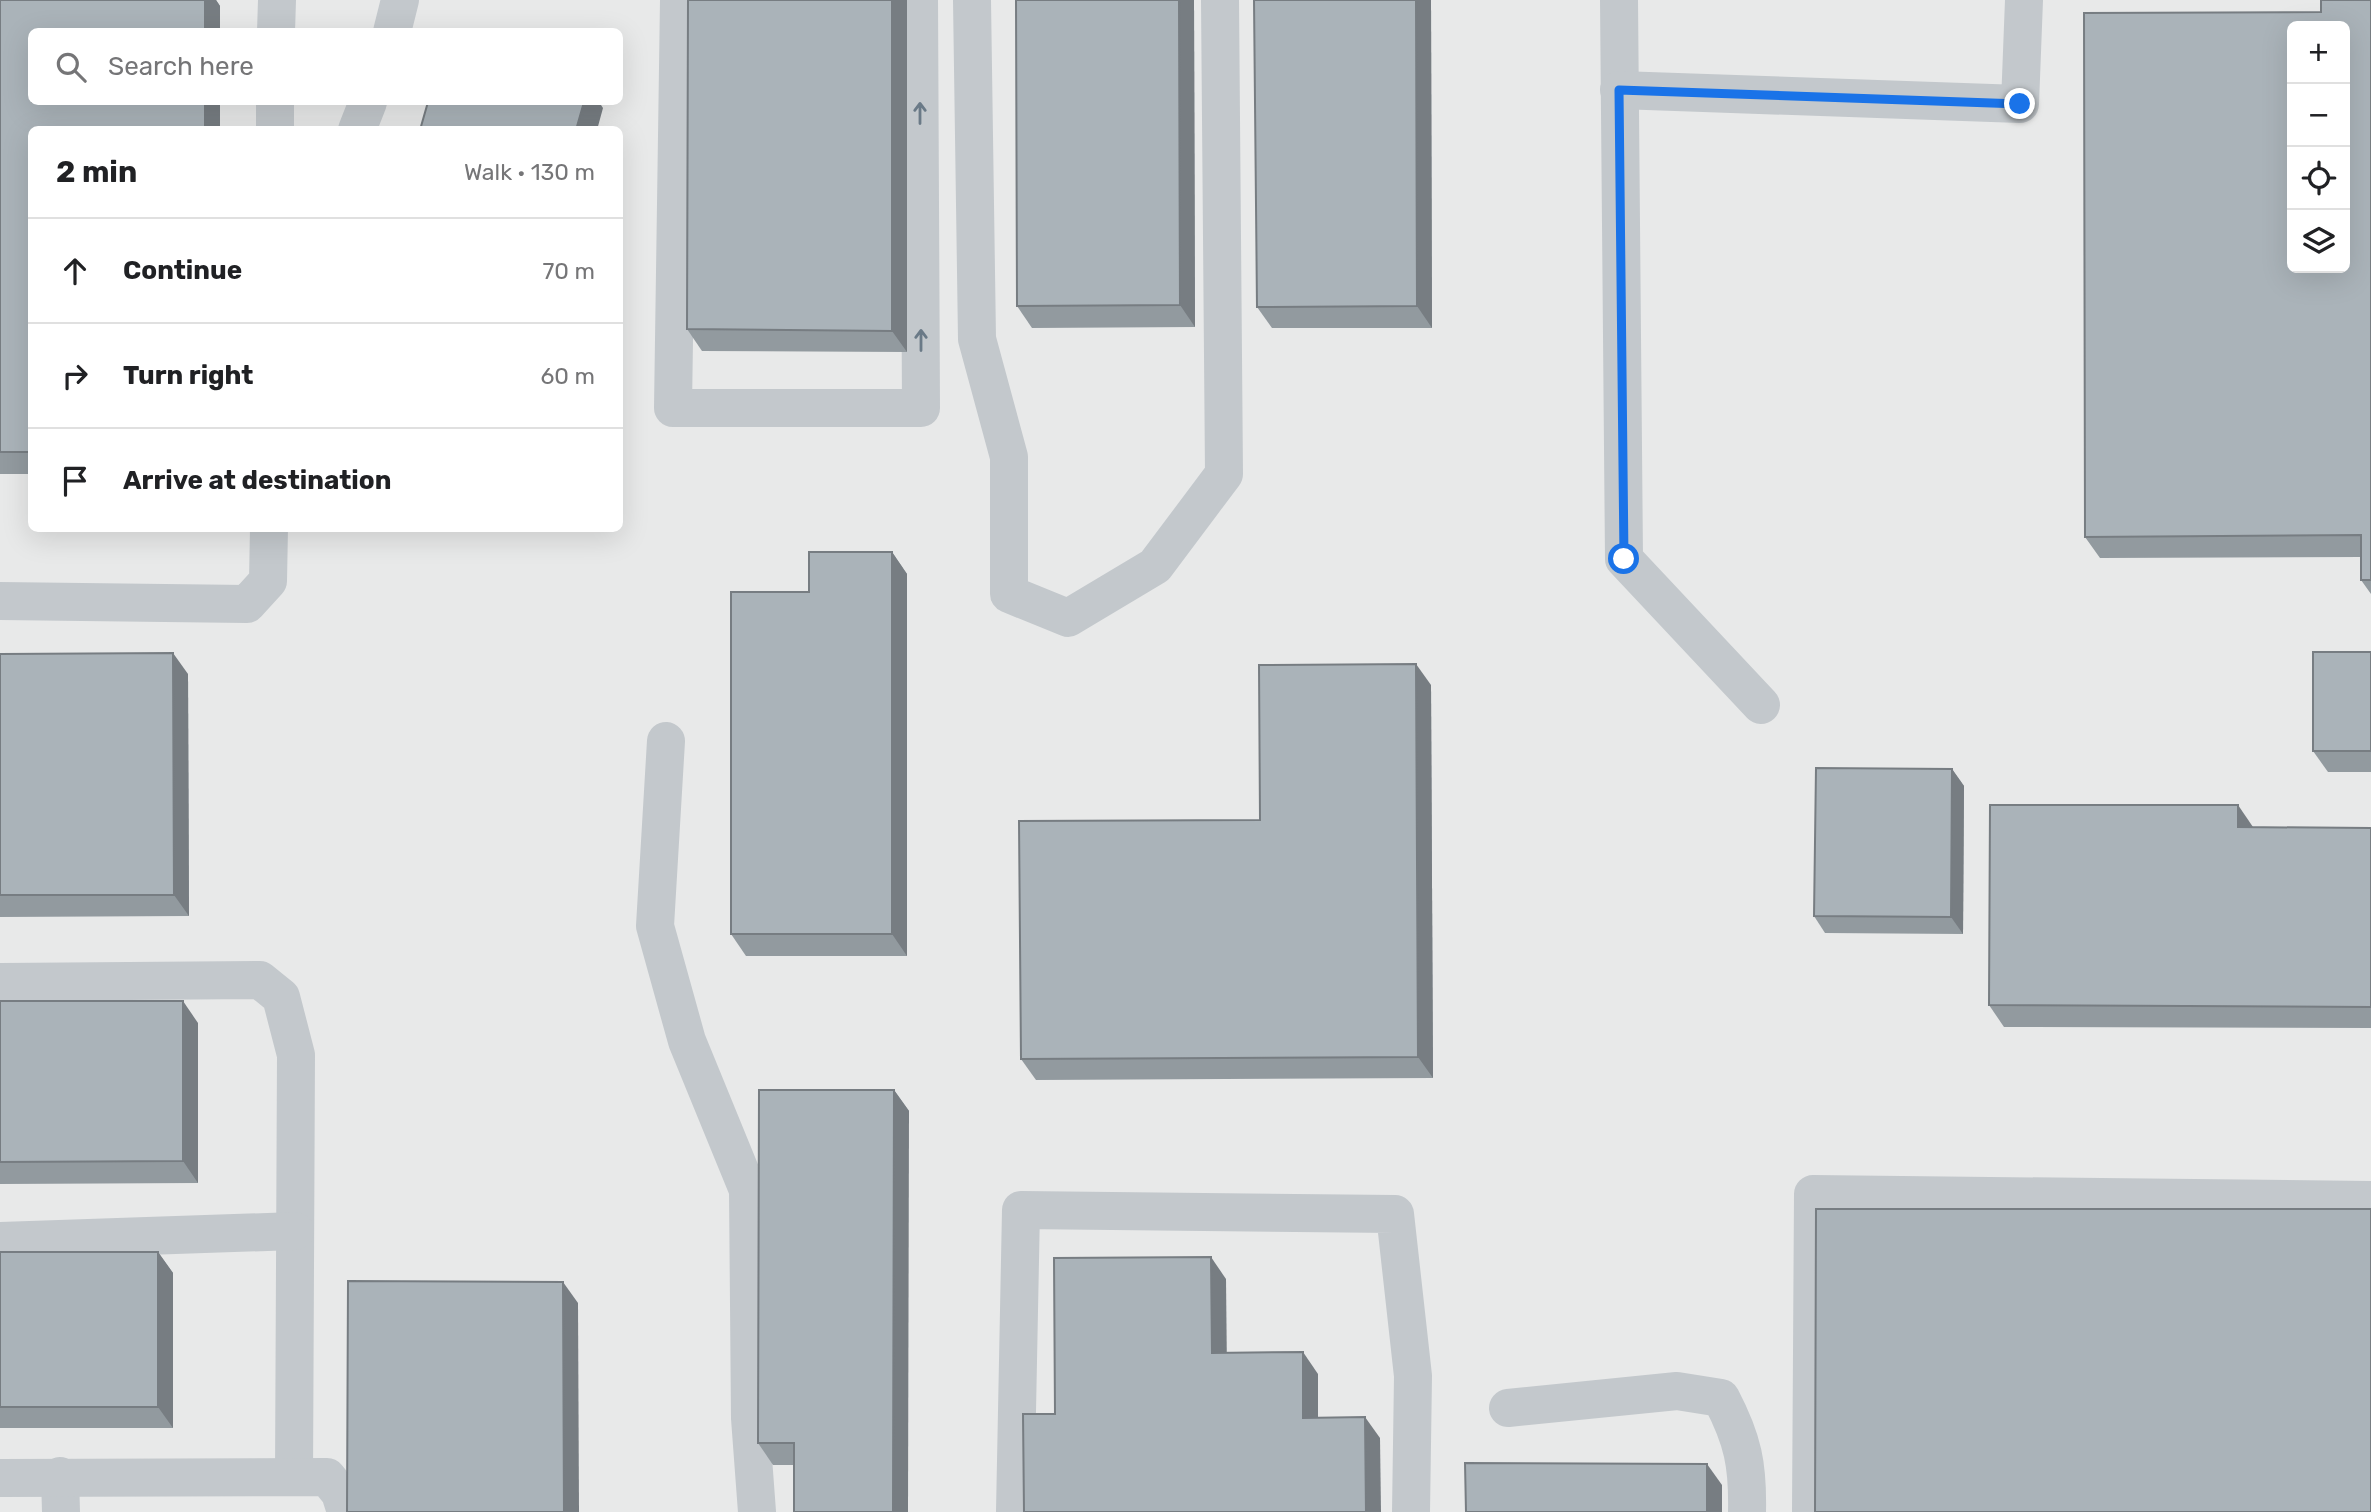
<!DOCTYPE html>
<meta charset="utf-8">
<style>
body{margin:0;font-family:Rubik,sans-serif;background:#f2f2f2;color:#202124}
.controls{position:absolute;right:21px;top:21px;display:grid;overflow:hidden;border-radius:10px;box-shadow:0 7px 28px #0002}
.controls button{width:63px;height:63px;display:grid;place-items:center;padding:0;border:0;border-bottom:2px solid #e0e0e0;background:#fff;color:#202124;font:35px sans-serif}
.stop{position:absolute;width:21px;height:21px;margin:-16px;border:5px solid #1a73e8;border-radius:50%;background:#fff}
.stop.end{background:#1a73e8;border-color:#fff;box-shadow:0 2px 7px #0008}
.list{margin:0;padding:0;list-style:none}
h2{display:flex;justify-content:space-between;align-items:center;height:91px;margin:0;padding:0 28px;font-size:30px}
h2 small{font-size:23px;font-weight:400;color:#757577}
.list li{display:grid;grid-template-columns:46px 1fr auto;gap:21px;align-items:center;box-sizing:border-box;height:105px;padding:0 28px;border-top:2px solid #e0e0e0}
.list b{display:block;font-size:26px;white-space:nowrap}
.list em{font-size:23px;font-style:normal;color:#757577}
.icon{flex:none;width:38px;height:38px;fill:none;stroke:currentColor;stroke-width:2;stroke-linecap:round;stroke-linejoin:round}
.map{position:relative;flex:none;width:2371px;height:1512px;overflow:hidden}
.search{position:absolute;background:#fff;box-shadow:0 7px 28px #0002;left:28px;top:28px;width:595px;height:77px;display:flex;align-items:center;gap:18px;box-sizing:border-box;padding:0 24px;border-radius:10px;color:#757577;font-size:26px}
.panel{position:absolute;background:#fff;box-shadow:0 7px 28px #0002;left:28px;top:126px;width:595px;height:406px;border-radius:10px}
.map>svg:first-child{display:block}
.built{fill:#e8e9e9;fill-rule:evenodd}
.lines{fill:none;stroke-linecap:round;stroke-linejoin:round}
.minor{stroke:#c3c8cc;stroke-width:38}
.wall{fill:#929a9f}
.shaded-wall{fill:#777d82}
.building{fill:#aab3b9;stroke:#777d82;stroke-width:2;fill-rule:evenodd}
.oneway{stroke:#6a7a87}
.route{stroke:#1a73e8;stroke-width:9}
</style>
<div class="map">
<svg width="2371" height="1512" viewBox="0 0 2371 1512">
<rect width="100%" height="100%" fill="#fafaf8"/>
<path class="built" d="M 0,0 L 2371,0 L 2371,1512 L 0,1512 ZM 2292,26 L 2345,26 L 2345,268 L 2292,268 ZM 32,32 L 620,32 L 620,102 L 32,102 ZM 32,130 L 620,130 L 620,528 L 32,528 Z"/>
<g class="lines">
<g class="minor">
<polyline points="679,0 673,408 921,408 919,0"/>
<polyline points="972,0 977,339 1009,457 1009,594 1068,618 1155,566 1224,474 1220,0"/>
<polyline points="1619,0 1624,559 1761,705"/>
<polyline points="276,32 277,0"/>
<polyline points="392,32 400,0"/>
<polyline points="1619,90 2020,104 2024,0"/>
<polyline points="275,130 275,102"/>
<polyline points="357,130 368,102"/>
<polyline points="0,601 247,604 268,581 269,528"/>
<polyline points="666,741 655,926 687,1041 748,1190 750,1418 757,1512"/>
<polyline points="0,982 260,980 281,997 296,1055 294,1477"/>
<polyline points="0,1241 295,1231"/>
<path d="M 1508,1408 L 1677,1391 L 1721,1398 C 1743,1440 1748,1465 1747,1512"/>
<polyline points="60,1476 61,1512"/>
<polyline points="0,1478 327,1477 340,1493 346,1512"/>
<polyline points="1015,1512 1021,1210 1395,1214 1413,1376 1411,1512"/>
<polyline points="1811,1512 1813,1194 2371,1200"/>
</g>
</g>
<g class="wall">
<polygon points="0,0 216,0 220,6 32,102 220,102 220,130 32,130 32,474 0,474"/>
<polygon points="688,0 907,0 907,352 702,351 687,329"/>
<polygon points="1016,0 1194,0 1195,327 1032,328 1017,306"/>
<polygon points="1254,0 1431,0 1432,328 1272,328 1257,307"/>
<polygon points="2371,0 2371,594 2361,580 2361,557 2100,558 2085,537 2321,12"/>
<polygon points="892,552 907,574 907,956 746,956 731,934 809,592"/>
<polygon points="2371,652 2371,772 2328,772 2313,751"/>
<polygon points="0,654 188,674 189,916 0,917"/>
<polygon points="1431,685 1433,1078 1036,1080 1021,1059 1260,820"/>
<polygon points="1952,769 1964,786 1963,934 1825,933 1814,916"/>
<polygon points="2253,827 2371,828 2371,1028 2004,1027 1989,1005"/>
<polygon points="0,1001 198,1023 198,1183 0,1184"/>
<polygon points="894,1090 909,1111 794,1465 773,1465 758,1443"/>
<polygon points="0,1252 158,1252 173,1273 173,1428 0,1428"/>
</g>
<g class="shaded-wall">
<polygon points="205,0 216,0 220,6 220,32 205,32"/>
<polygon points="892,0 907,0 907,352 892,331"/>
<polygon points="1179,0 1194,0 1195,327 1180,305"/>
<polygon points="1416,0 1431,0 1432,328 1417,306"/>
<rect x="205" y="102" width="15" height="28"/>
<polygon points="584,102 599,102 603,108 597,130 576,130"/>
<polygon points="892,552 907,574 907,956 892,934"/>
<polygon points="173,653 188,674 189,916 174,895"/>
<polygon points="1416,664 1431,685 1433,1078 1418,1057"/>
<polygon points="1952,769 1964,786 1963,934 1951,917"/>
<polygon points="2238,805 2253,827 2238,827"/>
<polygon points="183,1001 198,1023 198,1183 183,1161"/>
<polygon points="894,1090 909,1111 908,1512 893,1512"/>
<polygon points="158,1252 173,1273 173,1428 158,1407"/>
<polygon points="1211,1257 1226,1279 1227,1374 1212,1353"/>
<polygon points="563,1282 578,1303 579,1512 564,1512"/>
<polygon points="1303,1352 1318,1374 1318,1439 1303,1418"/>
<polygon points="1365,1417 1380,1438 1381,1512 1366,1512"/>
<polygon points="1707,1464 1722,1485 1722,1512 1707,1512"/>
</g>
<g class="building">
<polygon points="0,0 205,0 205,32 32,32 32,102 205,102 205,130 32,130 32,452 0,452"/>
<polygon points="688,0 892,0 892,331 687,329"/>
<polygon points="1016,0 1179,0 1180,305 1017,306"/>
<polygon points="1254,0 1416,0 1417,306 1257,307"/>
<path d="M 2321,0 L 2371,0 L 2371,580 L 2361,580 L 2361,535 L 2085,537 L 2084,13 L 2321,12 ZM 2292,26 L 2345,26 L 2345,268 L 2292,268 Z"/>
<polygon points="428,102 584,102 576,130 420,130"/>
<polygon points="809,552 892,552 892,934 731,934 731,592 809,592"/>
<rect x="2313" y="652" width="58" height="99"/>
<polygon points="173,653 174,895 0,895 0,654"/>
<polygon points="1416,664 1418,1057 1021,1059 1019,821 1260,820 1259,665"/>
<polygon points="1816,768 1952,769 1951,917 1814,916"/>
<polygon points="1990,805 2238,805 2238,827 2371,828 2371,1007 1989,1005"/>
<polygon points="0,1001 183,1001 183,1161 0,1162"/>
<polygon points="759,1090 894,1090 893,1512 794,1512 794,1443 758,1443"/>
<polygon points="1816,1209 2371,1209 2371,1512 1815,1512"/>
<rect x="0" y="1252" width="158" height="155"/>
<polygon points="1211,1257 1212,1353 1303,1352 1303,1418 1365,1417 1366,1512 1024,1512 1023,1414 1055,1414 1054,1258"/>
<polygon points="348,1281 563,1282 564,1512 347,1512"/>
<polygon points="1465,1463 1707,1464 1707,1512 1466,1512"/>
</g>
<defs><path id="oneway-shaft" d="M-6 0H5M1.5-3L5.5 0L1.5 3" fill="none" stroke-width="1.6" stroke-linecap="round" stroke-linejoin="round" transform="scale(1.75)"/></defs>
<g class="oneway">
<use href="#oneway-shaft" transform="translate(920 113) rotate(-90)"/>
<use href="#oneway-shaft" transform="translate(921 340) rotate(-90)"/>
</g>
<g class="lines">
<polyline class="route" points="1624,559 1619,90 2020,104"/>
</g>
</svg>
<div class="controls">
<button>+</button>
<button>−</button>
<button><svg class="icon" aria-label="locate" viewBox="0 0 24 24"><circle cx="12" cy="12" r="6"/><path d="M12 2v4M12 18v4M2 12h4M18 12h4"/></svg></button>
<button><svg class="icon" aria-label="layers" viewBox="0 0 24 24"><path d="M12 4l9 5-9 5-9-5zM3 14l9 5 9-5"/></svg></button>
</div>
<div class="stop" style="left:1624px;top:559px"></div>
<div class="stop end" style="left:2020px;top:104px"></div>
<div class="search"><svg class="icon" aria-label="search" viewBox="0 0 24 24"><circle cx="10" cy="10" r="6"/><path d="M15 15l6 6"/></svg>Search here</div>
<section class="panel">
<h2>2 min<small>Walk · 130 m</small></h2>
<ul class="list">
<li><svg class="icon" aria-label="ahead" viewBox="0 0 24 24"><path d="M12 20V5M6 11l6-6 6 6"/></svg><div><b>Continue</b></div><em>70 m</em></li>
<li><svg class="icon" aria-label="right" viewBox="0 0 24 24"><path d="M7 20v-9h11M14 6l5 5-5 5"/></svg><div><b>Turn right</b></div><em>60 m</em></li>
<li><svg class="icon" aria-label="arrive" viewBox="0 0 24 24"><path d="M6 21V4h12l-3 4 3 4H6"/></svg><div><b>Arrive at destination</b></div></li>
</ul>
</section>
</div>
